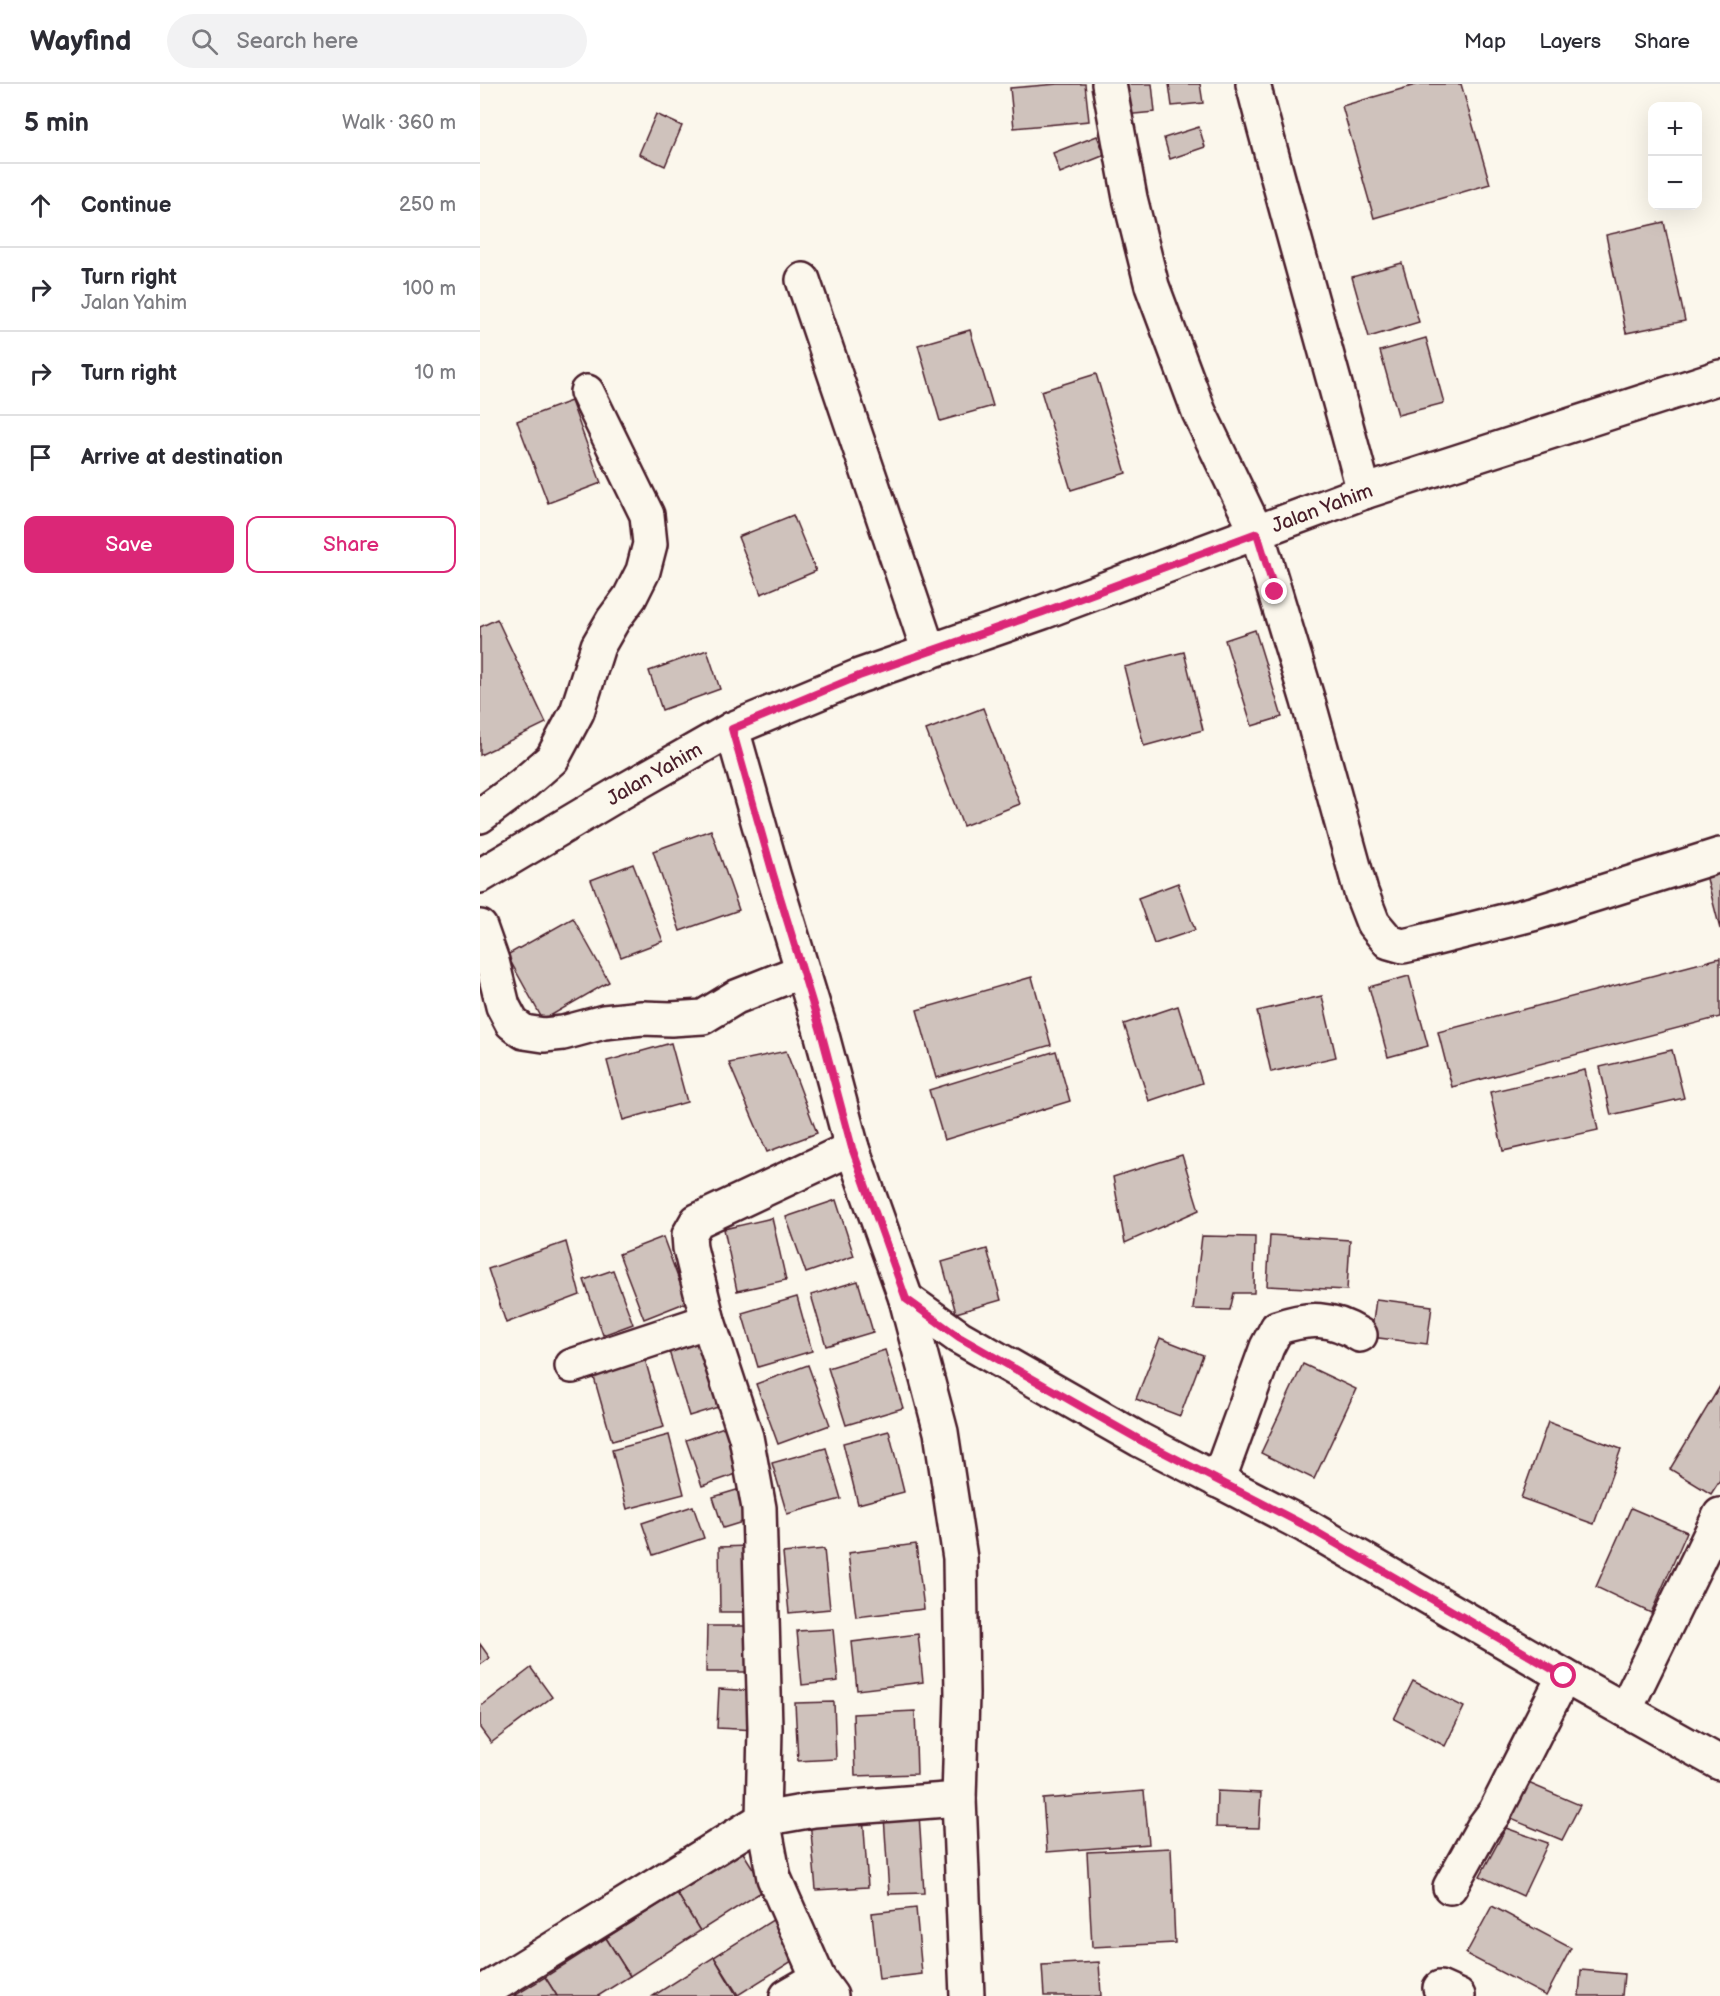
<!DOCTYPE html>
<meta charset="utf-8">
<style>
body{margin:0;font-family:"Balsamiq Sans",sans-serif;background:#f2f2f3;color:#2b2b33}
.controls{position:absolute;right:18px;top:18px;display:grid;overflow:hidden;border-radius:12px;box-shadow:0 6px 24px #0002}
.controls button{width:54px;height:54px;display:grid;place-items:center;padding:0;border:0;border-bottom:2px solid #e1e1e2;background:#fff;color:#2b2b33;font:30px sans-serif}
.stop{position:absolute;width:18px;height:18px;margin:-14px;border:4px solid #db2777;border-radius:50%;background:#fff}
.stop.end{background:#db2777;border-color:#fff;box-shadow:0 2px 6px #0008}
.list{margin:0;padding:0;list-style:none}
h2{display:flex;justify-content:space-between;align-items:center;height:78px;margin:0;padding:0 24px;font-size:26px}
h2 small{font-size:20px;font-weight:400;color:#7c7c81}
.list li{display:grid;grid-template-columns:39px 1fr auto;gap:18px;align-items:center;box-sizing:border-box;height:84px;padding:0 24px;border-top:2px solid #e1e1e2}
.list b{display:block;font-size:22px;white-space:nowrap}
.list p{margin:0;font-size:20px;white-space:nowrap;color:#7c7c81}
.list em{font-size:20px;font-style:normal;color:#7c7c81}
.actions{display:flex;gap:12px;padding:18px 24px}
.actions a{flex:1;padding:14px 0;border:2px solid #db2777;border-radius:12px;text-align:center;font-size:21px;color:#db2777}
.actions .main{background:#db2777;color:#fff}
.icon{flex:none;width:33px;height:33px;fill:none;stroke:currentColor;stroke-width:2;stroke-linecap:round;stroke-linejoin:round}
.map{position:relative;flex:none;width:1240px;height:1912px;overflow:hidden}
header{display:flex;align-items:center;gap:36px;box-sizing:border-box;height:84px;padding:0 30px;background:#fff;border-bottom:2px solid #e1e1e2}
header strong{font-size:28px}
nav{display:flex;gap:33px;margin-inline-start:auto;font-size:21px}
.search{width:420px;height:54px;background:#f2f2f3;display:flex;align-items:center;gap:15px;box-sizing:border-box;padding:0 21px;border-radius:33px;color:#7c7c81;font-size:22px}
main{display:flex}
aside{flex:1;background:#fff}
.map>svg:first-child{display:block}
.building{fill:#cfc2bc;stroke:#4a1f2b;stroke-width:1.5}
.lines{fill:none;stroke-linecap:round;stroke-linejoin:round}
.minor-casing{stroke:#4a1f2b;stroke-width:38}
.minor{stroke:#fbf7ec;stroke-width:33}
.route{stroke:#db2777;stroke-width:8}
.labels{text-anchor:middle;stroke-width:5;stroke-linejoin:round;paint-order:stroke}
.street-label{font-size:20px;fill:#4a1f2b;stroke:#fbf7ec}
</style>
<header>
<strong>Wayfind</strong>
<div class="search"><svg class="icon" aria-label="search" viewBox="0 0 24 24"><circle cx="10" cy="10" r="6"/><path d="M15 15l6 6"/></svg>Search here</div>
<nav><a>Map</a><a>Layers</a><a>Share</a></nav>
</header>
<main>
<aside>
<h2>5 min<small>Walk · 360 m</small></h2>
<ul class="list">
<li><svg class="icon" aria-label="ahead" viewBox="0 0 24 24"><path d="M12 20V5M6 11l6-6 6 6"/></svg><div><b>Continue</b></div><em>250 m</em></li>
<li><svg class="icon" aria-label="right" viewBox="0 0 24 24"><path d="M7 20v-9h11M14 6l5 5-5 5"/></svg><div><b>Turn right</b><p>Jalan Yahim</p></div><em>100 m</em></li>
<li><svg class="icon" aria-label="right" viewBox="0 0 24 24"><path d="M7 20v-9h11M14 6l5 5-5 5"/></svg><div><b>Turn right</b></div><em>10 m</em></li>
<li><svg class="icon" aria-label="arrive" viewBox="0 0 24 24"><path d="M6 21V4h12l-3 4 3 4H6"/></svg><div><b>Arrive at destination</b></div></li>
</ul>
<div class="actions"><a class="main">Save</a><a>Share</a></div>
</aside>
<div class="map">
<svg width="1240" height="1912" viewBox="0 0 1240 1912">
<rect width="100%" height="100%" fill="#fbf7ec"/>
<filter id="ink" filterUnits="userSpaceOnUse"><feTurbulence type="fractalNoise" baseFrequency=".0167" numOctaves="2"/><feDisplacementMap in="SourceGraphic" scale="12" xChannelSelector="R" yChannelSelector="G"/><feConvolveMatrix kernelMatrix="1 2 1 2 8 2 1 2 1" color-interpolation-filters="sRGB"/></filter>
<g filter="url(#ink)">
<g class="building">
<polygon points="578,0 605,0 609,37 534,44 530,4"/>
<polygon points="641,0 672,0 675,28 644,31"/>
<polygon points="689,0 720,0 723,19 692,22"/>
<polygon points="939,0 981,0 1010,100 894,134 862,22"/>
<polygon points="176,30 202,42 185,82 159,70"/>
<polygon points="719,43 725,63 690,75 684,54"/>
<polygon points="617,52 625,71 580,89 573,69"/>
<polygon points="1184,138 1205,237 1146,249 1126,151"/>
<polygon points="922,179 939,238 889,253 872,193"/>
<polygon points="490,246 513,322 460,337 438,261"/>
<polygon points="946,254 964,319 918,331 900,267"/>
<polygon points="616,290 646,389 591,406 561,307"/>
<polygon points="91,317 121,399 68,419 37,337"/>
<polygon points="313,431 336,487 281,510 258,453"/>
<polygon points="17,535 66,639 0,671 0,543"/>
<polygon points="775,546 802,633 772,642 745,556"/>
<polygon points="227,566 240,605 182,626 169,587"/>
<polygon points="704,568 723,646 664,662 644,583"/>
<polygon points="503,624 540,720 483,742 446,646"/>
<polygon points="231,746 259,826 200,847 173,767"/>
<polygon points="153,780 183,857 141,873 111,796"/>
<polygon points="1240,787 1240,845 1226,791"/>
<polygon points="698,799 715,846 674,860 658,814"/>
<polygon points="93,834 129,898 63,936 27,871"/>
<polygon points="1240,874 1240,933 972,1003 958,948"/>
<polygon points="929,892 948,962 908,973 889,903"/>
<polygon points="552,893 571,961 456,994 437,926"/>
<polygon points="842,912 856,973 791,988 777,927"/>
<polygon points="698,922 722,999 669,1017 644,940"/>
<polygon points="191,959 207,1018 143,1036 127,977"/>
<polygon points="1192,966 1204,1014 1131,1031 1120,983"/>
<polygon points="306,967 337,1049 287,1068 249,979"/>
<polygon points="576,967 590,1017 464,1056 449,1006"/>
<polygon points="1105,986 1118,1046 1023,1067 1010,1008"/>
<polygon points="702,1071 719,1126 645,1159 633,1093"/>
<polygon points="356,1116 374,1172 326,1189 306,1133"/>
<polygon points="292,1134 306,1196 257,1207 244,1145"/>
<polygon points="790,1151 870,1156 867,1206 787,1202"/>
<polygon points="722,1152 775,1153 774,1209 754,1209 750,1226 713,1225"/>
<polygon points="183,1153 207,1218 164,1235 139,1170"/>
<polygon points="86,1158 100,1211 26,1239 8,1185"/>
<polygon points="507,1165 521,1216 476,1229 462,1178"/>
<polygon points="133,1186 153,1240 123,1251 104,1196"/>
<polygon points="378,1197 393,1248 346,1262 331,1211"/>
<polygon points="317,1213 332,1267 278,1283 262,1229"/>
<polygon points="896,1215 952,1222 947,1260 891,1253"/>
<polygon points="230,1251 251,1319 209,1332 188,1264"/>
<polygon points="680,1254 723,1271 700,1332 656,1315"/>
<polygon points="405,1266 423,1324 366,1341 348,1284"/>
<polygon points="163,1268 184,1343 132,1357 111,1283"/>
<polygon points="823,1280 876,1305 834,1395 781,1369"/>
<polygon points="328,1281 350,1341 298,1360 276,1300"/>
<polygon points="1240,1302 1240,1396 1231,1410 1190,1385"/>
<polygon points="1068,1338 1141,1365 1114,1440 1041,1414"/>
<polygon points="250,1341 265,1387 222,1402 206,1356"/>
<polygon points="409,1347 424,1408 378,1420 363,1359"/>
<polygon points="189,1351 204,1410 147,1425 132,1366"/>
<polygon points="346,1364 361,1415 307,1430 292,1379"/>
<polygon points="260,1405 269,1436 243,1444 233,1413"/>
<polygon points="213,1422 224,1454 173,1471 162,1439"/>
<polygon points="1151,1424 1207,1448 1171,1529 1116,1503"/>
<polygon points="436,1460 444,1525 376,1533 368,1469"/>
<polygon points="268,1462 270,1528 240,1528 239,1463"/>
<polygon points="344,1465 350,1525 309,1529 303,1469"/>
<polygon points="227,1542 274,1542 274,1588 226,1588"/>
<polygon points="353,1545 358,1597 322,1601 317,1547"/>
<polygon points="438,1550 443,1598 377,1606 372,1558"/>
<polygon points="0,1560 10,1574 0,1581"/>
<polygon points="51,1584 72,1613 11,1659 0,1644 0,1623"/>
<polygon points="933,1597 984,1623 965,1662 914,1635"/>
<polygon points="239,1605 278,1607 277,1646 237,1644"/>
<polygon points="354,1618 356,1675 318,1677 315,1619"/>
<polygon points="435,1627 437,1690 375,1692 373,1630"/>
<polygon points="1046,1698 1100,1721 1082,1756 1024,1732"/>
<polygon points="664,1707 669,1760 567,1768 563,1715"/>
<polygon points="737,1707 781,1709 779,1744 736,1743"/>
<polygon points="439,1730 444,1809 409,1810 404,1732"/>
<polygon points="383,1731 388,1803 336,1806 330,1736"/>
<polygon points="1026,1744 1068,1759 1043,1812 1000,1792"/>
<polygon points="691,1764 695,1859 612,1863 607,1768"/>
<polygon points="262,1767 286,1805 220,1847 197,1809"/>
<polygon points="197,1809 220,1847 150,1892 126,1854"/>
<polygon points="1012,1822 1091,1864 1066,1912 986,1870"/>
<polygon points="436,1824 442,1890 399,1895 392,1829"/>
<polygon points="299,1832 323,1870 258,1911 234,1873"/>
<polygon points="126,1854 150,1892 118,1912 77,1912 65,1893"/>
<polygon points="234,1873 257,1912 173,1912"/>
<polygon points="619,1878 621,1912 564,1912 562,1881"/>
<polygon points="1101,1886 1144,1890 1142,1912 1099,1912"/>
<polygon points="65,1893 77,1912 34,1912"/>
</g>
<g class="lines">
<g class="minor-casing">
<g id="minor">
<polyline points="629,0 650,114 672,202 719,328 777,449 828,617 881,808 893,839 909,858 923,862 937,859 1052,830 1240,771"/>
<path d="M 773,0 C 808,136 848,271 884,408"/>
<polyline points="323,196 449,568"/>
<polyline points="252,645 293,790 340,944 372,1064 426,1215 461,1348 480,1474 482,1610 479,1715 487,1912"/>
<polyline points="0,732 42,701 72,675 97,628 118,562 133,536 150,513 163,487 170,460 167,431 107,308"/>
<path id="s1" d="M 0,792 L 138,710 L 252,645 L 379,592 L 563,528 L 884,408 L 1240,293"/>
<polyline points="0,843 12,877 23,922 32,939 44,948 64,951 83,949 124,938 162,934 191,935 223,933 256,913 322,887"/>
<polyline points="426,1215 479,1253 660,1356 826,1442 1084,1592 1240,1679"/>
<polyline points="92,1282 228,1237"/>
<path d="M 738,1397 L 787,1263 L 797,1244 C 828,1233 852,1233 880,1251"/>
<polyline points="1145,1626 1240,1431"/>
<polyline points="970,1803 1003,1744 1015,1728 1084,1592"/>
<polyline points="960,1904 978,1912"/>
<polyline points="0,1910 283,1735 334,1726 479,1715"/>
<polyline points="307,1912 338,1894"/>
<polyline points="351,1912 338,1894 294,1794 283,1735 285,1644 279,1424 266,1353 228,1237 210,1164 209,1151 217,1137 372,1064"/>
</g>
</g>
<use href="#minor" class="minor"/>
</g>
</g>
<g class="lines" filter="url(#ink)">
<polyline class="route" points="795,508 777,449 563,528 379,592 252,645 293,790 340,944 372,1064 426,1215 479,1253 660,1356 826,1442 1084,1592"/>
</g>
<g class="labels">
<g class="street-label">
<text dy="7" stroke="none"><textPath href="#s1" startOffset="922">Jalan Yahim</textPath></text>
<text dy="7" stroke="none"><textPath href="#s1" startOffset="202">Jalan Yahim</textPath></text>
</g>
</g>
</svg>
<div class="controls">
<button>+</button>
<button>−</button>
</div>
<div class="stop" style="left:1084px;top:1592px"></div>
<div class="stop end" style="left:795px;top:508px"></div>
</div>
</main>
